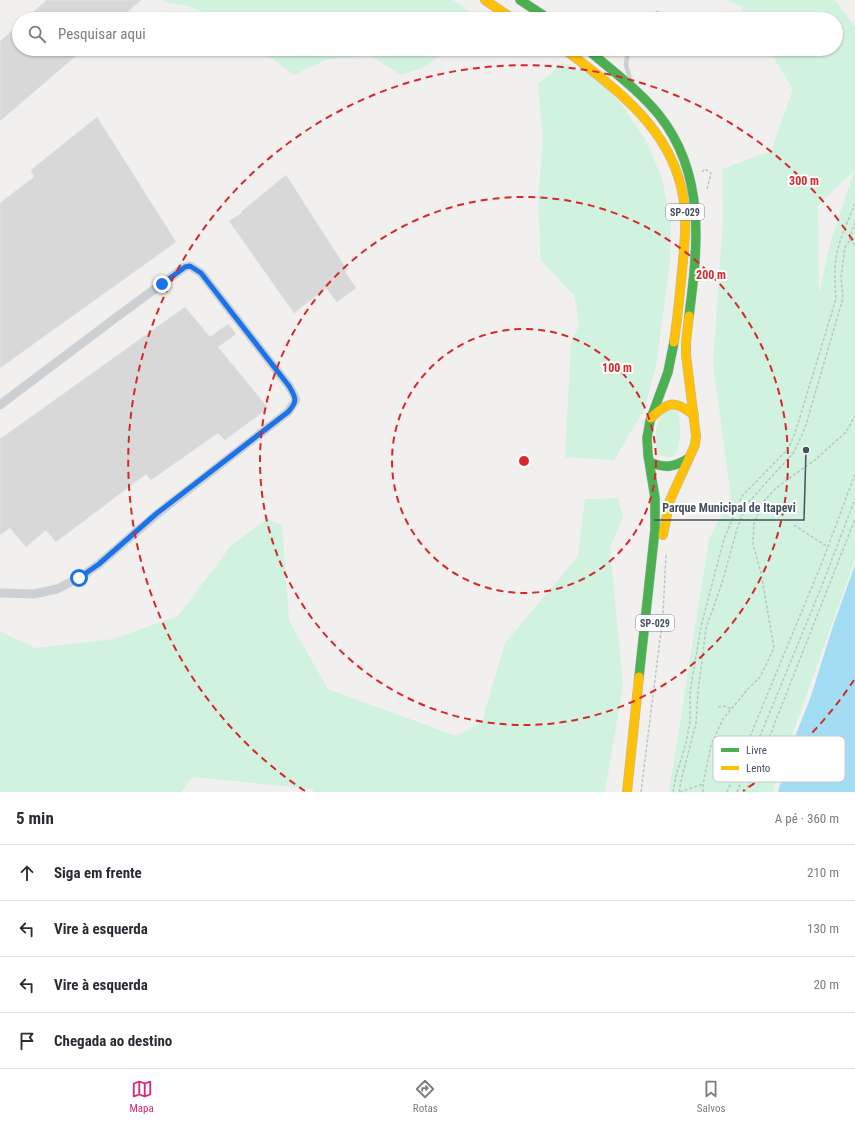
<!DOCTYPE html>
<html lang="pt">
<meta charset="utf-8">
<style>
body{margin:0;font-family:"Roboto Condensed",sans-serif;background:#f7f7f7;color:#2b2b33}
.stop{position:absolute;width:12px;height:12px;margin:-9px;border:3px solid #1a73e8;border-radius:50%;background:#fff}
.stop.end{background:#1a73e8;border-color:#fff;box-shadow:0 1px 4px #0008}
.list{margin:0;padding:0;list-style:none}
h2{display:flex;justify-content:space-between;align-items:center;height:52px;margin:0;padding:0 16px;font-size:17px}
h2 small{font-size:13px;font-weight:400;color:#7c7c81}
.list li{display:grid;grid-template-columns:26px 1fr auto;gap:12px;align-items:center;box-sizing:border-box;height:56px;padding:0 16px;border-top:1px solid #e1e1e2}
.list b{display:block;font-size:15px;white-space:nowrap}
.list em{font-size:13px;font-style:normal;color:#7c7c81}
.icon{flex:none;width:22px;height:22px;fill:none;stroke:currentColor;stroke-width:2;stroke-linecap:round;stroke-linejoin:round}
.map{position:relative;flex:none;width:855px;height:792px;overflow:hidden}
.search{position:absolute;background:#fff;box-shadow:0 1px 3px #0004;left:12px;right:12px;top:12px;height:44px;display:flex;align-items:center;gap:10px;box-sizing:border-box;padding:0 14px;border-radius:22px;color:#7c7c81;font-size:15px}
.sheet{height:276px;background:#fff}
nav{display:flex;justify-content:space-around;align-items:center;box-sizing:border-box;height:56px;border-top:1px solid #e1e1e2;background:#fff;font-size:11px;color:#7c7c81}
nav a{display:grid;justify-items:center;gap:2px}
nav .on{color:#db2777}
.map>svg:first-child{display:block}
.green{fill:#d2f2e0;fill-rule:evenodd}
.water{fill:#a2ddf4}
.building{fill:#d8d8d9;stroke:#e2e2e2}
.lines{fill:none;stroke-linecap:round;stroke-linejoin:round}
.fast-casing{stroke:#b4b8c0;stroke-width:10}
.slow-casing{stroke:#b4b8c0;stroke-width:10}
.path{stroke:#b8c6c3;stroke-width:1.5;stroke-dasharray:3 2;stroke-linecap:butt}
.lane{stroke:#cdd0d3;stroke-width:4.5}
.street{stroke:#cdd0d3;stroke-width:9}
.fast{stroke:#4caf50;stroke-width:9}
.slow{stroke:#ffc107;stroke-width:9}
.route{stroke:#1a73e8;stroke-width:5}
.ring{fill:none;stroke:#d62828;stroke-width:2;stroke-dasharray:7 5}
.labels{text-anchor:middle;stroke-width:4;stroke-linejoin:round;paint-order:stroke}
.shield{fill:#fff;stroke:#7c848e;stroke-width:1}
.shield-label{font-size:10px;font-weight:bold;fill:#44505e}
.key{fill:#fff;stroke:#c7cacf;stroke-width:1}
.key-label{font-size:11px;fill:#44505e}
.centre{fill:#d62828;stroke:#fff;stroke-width:2}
.ring-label{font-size:12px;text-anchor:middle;font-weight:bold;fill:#d62828;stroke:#fff;stroke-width:4;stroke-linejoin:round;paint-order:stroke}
.leader{fill:none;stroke:#44505e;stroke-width:1.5}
.callout-dot{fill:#44505e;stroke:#fff;stroke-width:1.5}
.callout-label{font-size:12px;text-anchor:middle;font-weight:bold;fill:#44505e;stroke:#fff;stroke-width:4;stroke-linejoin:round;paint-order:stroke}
</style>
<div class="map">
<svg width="855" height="792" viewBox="0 0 855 792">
<rect width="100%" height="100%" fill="#f1f0ef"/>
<g class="green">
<polygon points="164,0 453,0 480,19 218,19 215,16 187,6 165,2"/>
<path d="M 728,0 L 835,0 L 855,27 L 855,560 L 774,785 L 773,792 L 669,792 L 709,539 L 731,498 L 713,364 L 723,218 L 722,169 L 771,151 L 793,89 L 768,49 L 836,49 L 836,19 L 748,19 L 741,7 ZM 854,171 L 830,244 L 819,294 L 818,205 Z"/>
<polygon points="254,49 450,49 423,68 401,75 371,56 328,59 294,75 265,53"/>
<polygon points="563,63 596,77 622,105 647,142 662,179 671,221 670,262 656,366 644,410 614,460 565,457 571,342 579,325 575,297 541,260 538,199 543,140 538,84"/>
<path d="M 665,411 L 677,411 C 681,420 683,453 671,457 C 667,458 663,456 659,455 C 652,440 655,424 665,411 Z"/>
<polygon points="618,498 623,517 610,547 623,685 605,792 314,792 312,789 193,777 181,792 0,792 0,631 35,648 113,639 178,616 230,547 259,524 268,519 282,525 289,621 328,689 456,736 482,722 505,643 578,556 585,499"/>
</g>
<polygon class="water" points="855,565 855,792 778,792 792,744 810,699 833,626"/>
<g class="building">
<polygon points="47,0 141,0 119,19 25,19"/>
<polygon points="19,25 19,49 84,49 0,121 0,41"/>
<polygon points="97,117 176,242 0,368 0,203 34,177 31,170"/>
<polygon points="286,175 347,270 345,272 356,288 337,302 326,288 294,313 229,221 242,213 241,212"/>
<polygon points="185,307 210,337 228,324 236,334 218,347 268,408 225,440 218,433 151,480 146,474 56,542 46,530 26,547 10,528 0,535 0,439"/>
</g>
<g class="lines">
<g class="fast-casing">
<g id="fast">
<polyline points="520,0 549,19"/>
<path d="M 587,49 C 611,70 639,90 659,115 C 706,174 698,246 689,316"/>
<path d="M 650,462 C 665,469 675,467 689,458"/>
<polyline points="639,677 655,529 655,498 648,455 647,438 650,421 668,372 674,342"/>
</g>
</g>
<g class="slow-casing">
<g id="slow">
<polyline points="485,0 513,19"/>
<path d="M 564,49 C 609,83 660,120 678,176 C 690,210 684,247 681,282 C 679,302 677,322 674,342"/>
<path d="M 651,418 C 668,401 675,400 694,415"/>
<polyline points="663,535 670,500 695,445 696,436 686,355 686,342 689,316"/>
<polyline points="627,792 639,677"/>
</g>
</g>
<g class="path">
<polyline points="702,172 705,169 711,173 707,189"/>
<polyline points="850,239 855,246"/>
<polyline points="794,525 828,547"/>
<polyline points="718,707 724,706 731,709"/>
<polyline points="641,792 663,615 666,553"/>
<path d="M 673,792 L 676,776 L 686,743 L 690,721 L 690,692 L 701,626 L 724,539 L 742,496 L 788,449 L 795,433 L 836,299 C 835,285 834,271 836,258 C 839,239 848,221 855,204"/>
<polyline points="679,792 682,777 696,723 698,692 706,628 722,583 737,529 746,505 794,452 805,428 843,298 841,277 845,247 848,243 855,223"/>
<polyline points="680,792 703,784"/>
<polyline points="703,792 703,784 711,745 723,719 747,690 760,677 774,648 761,573 753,544 754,523 764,501 774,490 788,479 815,460 846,432 855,416"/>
<polyline points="727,792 823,560 855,474"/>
<polyline points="737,792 821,588 855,499"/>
<polyline points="745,792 765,748 855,519"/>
</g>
<g class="lane">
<polyline points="649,19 657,13"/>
<polyline points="628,49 626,65 630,79"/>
</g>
<polyline class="street" points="0,405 118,316 185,267 190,266 201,273 289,386 294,395 296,400 288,412 157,514 99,564 79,578 57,589 34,594 0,593"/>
<use href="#fast" class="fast"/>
<use href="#slow" class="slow"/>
</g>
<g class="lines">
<path class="route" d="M 79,578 L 99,564 L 156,514 L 288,412 C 298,401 296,398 289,386 L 201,273 L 190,266 L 185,267 L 162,284"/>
</g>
<g class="ring">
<circle cx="524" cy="461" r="132"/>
<circle cx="524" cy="461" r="264"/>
<path d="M854 680A396 396 0 0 1 743 791M305 791A396 396 0 1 1 854 242"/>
</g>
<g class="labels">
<g class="shield">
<rect x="666" y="204" width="38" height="16" rx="3"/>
<rect x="636" y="615" width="38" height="16" rx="3"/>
</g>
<g class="shield-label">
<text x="685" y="216">SP-029</text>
<text x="655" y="627">SP-029</text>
</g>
</g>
<rect x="713" y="736" width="132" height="46" rx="6" class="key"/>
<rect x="721" y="748" width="18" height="4" fill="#4caf50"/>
<rect x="721" y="766" width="18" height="4" fill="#ffc107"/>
<g class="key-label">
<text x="746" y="754">Livre</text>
<text x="746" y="772">Lento</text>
</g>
<circle cx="524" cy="461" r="6" class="centre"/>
<g class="ring-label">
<text x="804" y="185">300 m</text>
<text x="711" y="279">200 m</text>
<text x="617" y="372">100 m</text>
</g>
<path class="leader" d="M806 450L804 520H654"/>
<circle class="callout-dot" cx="806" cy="450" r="4"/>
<g class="callout-label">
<text x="729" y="512">Parque Municipal de Itapevi</text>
</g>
</svg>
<div class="stop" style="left:79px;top:578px"></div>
<div class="stop end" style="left:162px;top:284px"></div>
<div class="search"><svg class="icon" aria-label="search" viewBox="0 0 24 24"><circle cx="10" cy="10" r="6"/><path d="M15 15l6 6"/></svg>Pesquisar aqui</div>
</div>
<section class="sheet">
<h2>5 min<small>A pé · 360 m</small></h2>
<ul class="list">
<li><svg class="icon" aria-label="ahead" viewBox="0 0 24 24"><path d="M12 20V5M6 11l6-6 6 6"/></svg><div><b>Siga em frente</b></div><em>210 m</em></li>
<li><svg class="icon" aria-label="left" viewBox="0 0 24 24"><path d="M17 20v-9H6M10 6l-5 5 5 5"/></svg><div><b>Vire à esquerda</b></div><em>130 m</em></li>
<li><svg class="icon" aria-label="left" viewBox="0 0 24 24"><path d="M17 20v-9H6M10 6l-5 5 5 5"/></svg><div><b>Vire à esquerda</b></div><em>20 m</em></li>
<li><svg class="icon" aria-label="arrive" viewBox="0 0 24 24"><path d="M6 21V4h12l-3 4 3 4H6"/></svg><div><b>Chegada ao destino</b></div></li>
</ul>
</section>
<nav>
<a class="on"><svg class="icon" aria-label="map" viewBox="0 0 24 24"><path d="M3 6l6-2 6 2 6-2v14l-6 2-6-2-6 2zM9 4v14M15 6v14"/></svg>Mapa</a>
<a><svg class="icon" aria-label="directions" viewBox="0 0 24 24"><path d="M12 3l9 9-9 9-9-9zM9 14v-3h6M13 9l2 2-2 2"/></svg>Rotas</a>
<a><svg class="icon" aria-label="saved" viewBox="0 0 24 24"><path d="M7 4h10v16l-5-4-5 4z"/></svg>Salvos</a>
</nav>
